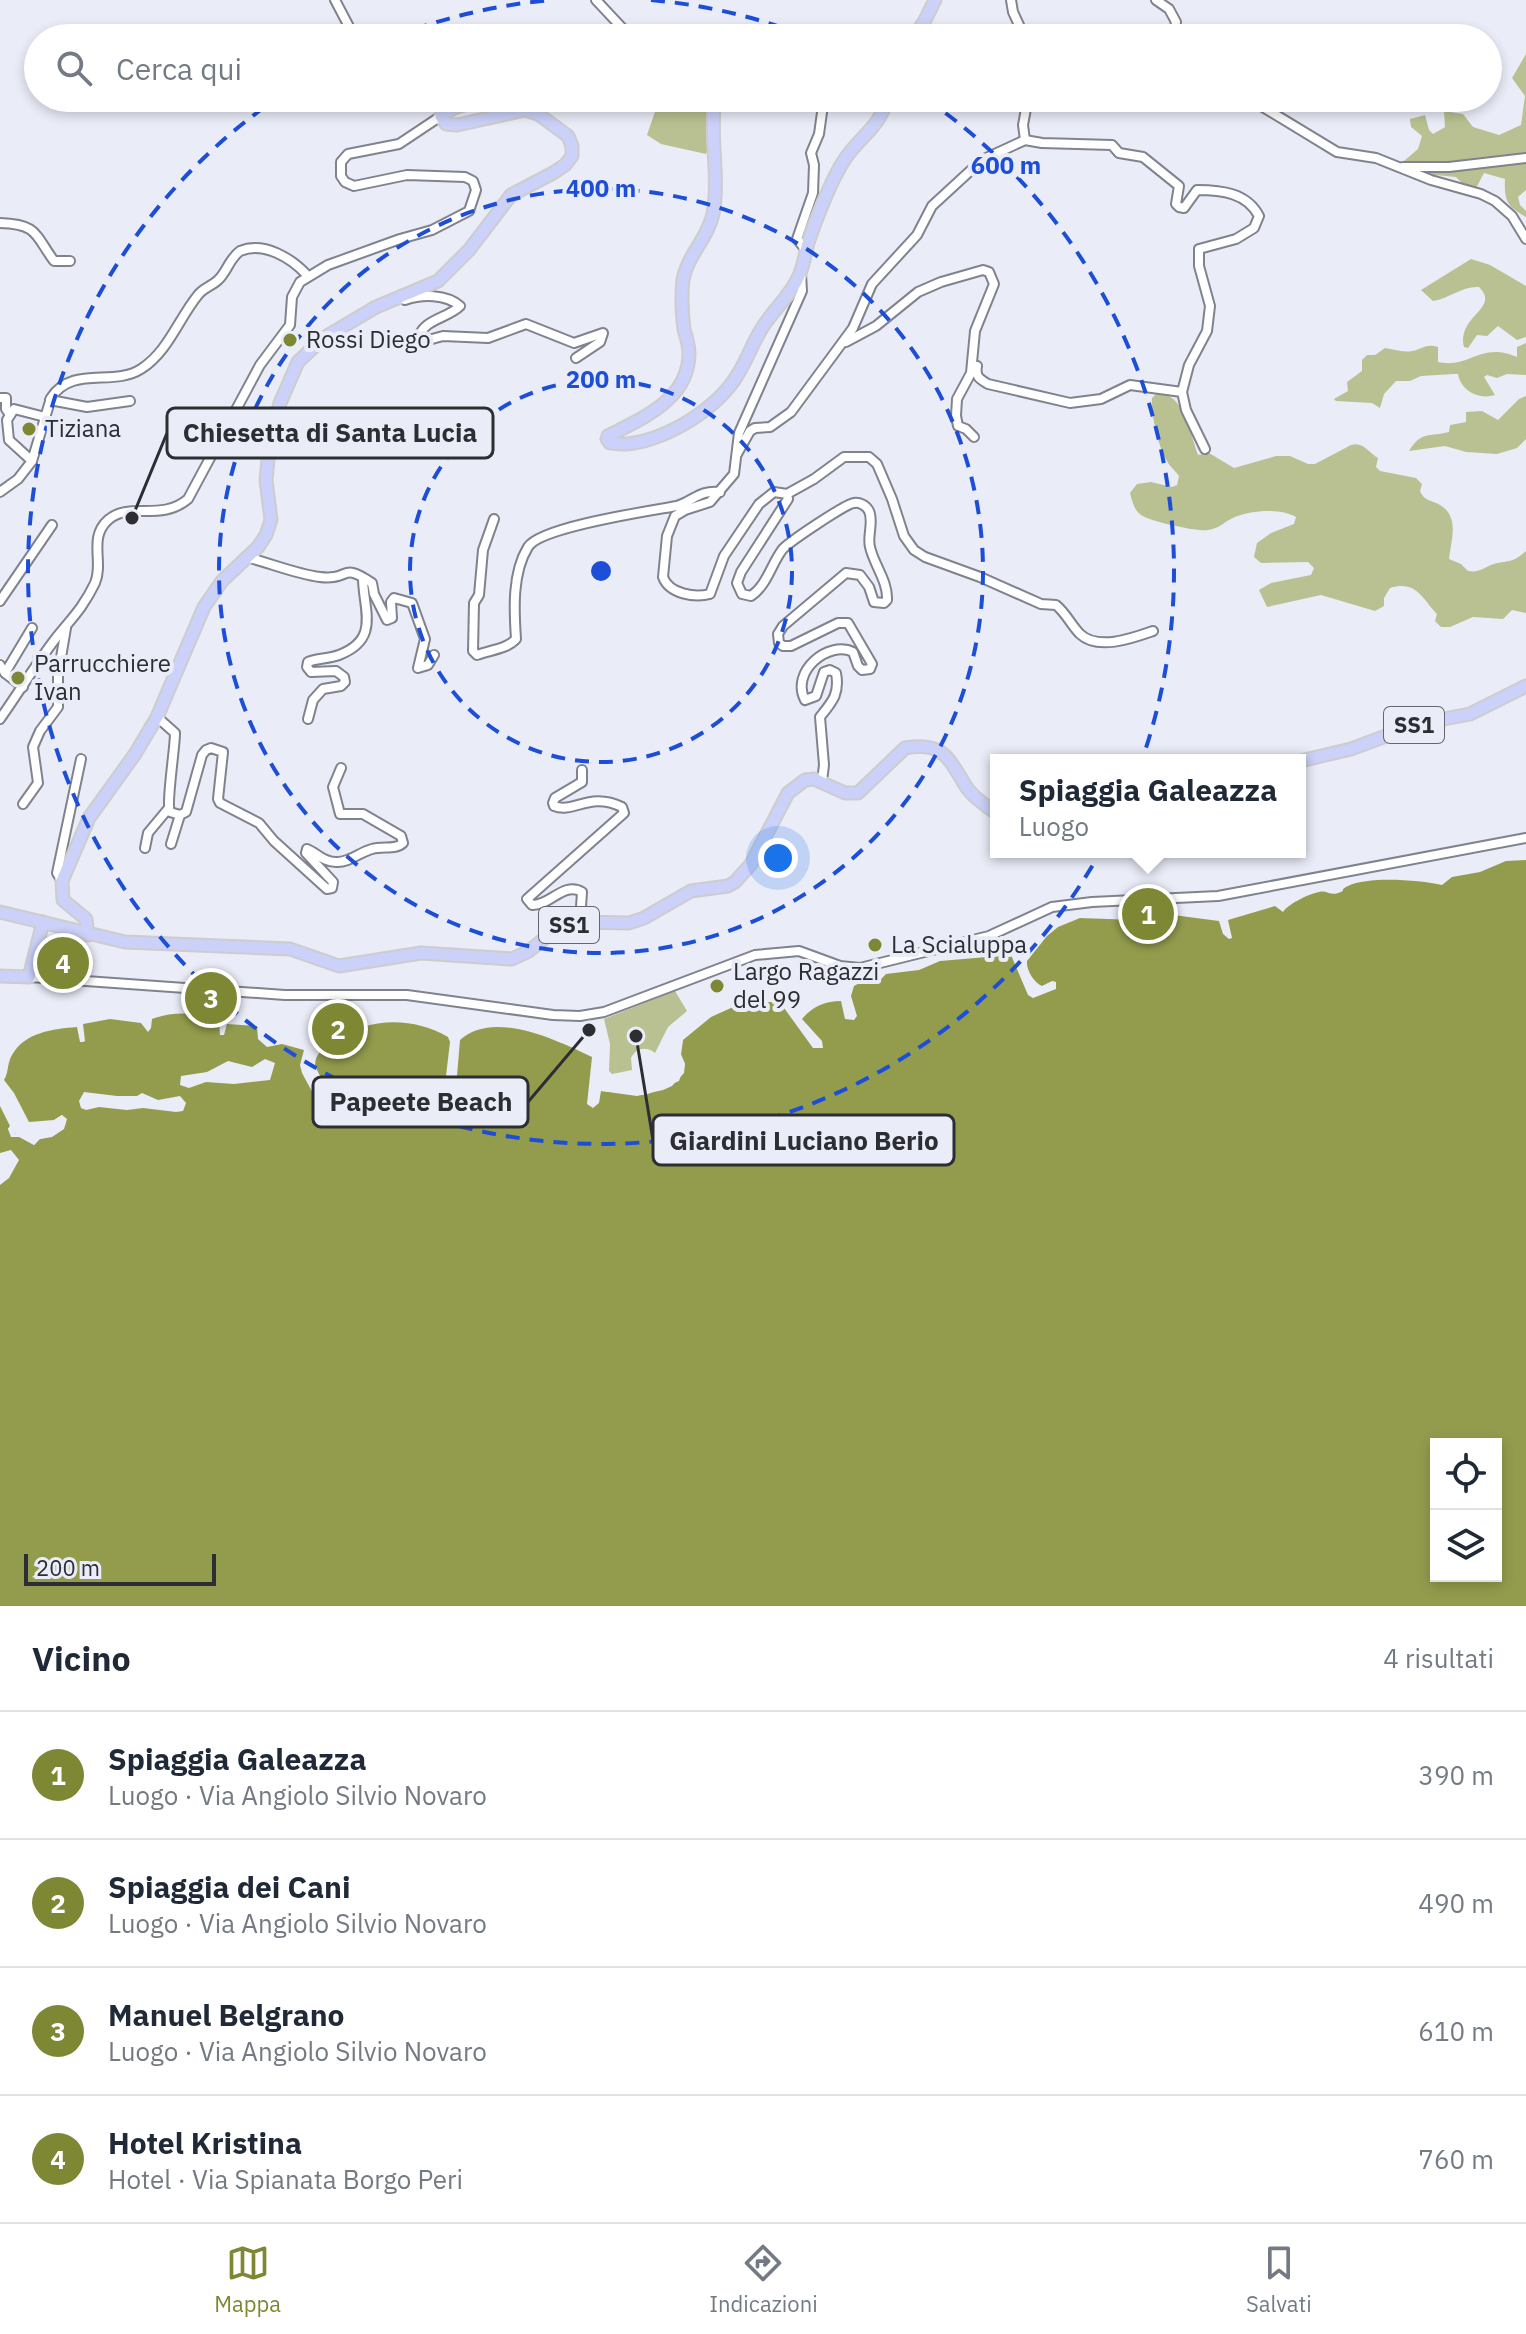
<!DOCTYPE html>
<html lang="it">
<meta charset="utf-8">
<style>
body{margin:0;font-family:"IBM Plex Sans",sans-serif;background:#f6f6f7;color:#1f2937}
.controls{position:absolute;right:24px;bottom:24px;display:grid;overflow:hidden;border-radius:0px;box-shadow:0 4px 12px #0003}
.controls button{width:72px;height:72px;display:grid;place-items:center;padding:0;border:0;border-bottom:2px solid #e0e1e3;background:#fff;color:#1f2937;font:40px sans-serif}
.scale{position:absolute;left:24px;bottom:20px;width:192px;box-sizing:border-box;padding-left:8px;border:4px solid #2d2e33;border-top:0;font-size:22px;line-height:28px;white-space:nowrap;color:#2d2e33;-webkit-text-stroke:6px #eaecf8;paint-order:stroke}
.you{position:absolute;left:778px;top:858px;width:28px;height:28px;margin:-20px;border:6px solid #fff;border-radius:50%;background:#1a73e8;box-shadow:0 0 0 12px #1a73e833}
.badge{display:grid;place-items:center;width:52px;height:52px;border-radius:50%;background:#7e8733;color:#fff;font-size:26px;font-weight:700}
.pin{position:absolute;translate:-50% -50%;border:4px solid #fff;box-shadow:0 2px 8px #0006}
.popup{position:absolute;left:990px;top:754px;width:316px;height:104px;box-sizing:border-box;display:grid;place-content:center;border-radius:0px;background:#fff;filter:drop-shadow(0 2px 6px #0005);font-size:26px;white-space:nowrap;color:#747a83}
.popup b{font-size:30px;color:#1f2937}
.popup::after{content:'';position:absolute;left:50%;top:100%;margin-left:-16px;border:16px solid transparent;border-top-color:#fff}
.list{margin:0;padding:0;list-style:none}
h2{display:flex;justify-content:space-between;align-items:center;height:104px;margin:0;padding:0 32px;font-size:34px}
h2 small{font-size:26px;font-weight:400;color:#747a83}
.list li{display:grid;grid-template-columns:52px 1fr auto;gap:24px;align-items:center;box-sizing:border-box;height:128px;padding:0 32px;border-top:2px solid #e0e1e3}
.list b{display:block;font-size:30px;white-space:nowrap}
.list p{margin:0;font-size:26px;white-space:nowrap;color:#747a83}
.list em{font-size:26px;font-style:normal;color:#747a83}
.icon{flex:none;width:44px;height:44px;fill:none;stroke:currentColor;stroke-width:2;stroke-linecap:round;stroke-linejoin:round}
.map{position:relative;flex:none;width:1526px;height:1606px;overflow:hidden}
.search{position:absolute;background:#fff;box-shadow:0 4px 12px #0003;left:24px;right:24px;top:24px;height:88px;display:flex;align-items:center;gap:20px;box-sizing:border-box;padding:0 28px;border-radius:44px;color:#747a83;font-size:30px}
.sheet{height:616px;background:#fff}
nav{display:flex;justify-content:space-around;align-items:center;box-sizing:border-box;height:112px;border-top:2px solid #e0e1e3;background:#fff;font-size:22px;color:#747a83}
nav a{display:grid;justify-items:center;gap:4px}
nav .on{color:#7e8733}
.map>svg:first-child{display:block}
.green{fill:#b9c091}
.water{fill:#939c4d;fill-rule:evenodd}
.pier{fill:#eaecf8}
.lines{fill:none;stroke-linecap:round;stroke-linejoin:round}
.minor-casing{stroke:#80838d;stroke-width:12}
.major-casing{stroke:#cdcdce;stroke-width:15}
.minor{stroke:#fff;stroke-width:8}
.major{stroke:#cbd1f8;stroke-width:11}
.ring{fill:none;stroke:#1d4ed8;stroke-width:4;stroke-dasharray:14 10}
.poi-dot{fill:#7e8733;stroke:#eaecf8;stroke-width:3}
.labels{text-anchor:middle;stroke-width:8;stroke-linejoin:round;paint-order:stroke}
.shield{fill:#eaecf8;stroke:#66676e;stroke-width:2}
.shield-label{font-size:22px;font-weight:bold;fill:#2d2e33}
.poi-label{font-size:24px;fill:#2d2e33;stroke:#eaecf8;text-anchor:start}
.centre{fill:#1d4ed8;stroke:#eaecf8;stroke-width:4}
.ring-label{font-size:24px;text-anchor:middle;font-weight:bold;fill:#1d4ed8;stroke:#eaecf8;stroke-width:8;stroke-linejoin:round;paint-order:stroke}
.leader{fill:none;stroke:#2d2e33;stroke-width:3}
.callout-dot{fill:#2d2e33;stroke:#eaecf8;stroke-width:3}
.callout{fill:#eaecf8;stroke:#2d2e33;stroke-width:3}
.callout-label{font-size:26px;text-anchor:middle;font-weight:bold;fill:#2d2e33}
</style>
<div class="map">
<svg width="1526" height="1606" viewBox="0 0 1526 1606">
<rect width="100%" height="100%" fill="#eaecf8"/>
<g class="green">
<path d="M 1526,54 L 1526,190 L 1518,197 L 1520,205 L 1526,211 L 1526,217 C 1507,206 1504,201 1505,179 L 1484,173 L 1475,190 L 1465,186 L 1456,177 L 1425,174 L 1404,161 L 1418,149 L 1422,136 L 1411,127 L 1410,119 L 1425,115 L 1429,130 L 1433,134 L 1445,127 L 1444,111 L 1463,114 L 1473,127 L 1499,135 L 1521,125 L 1525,96 L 1512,78 Z"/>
<polygon points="648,98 694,98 698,105 710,108 711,142 706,154 661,144 647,135 656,109 655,106 647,104"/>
<path d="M 1471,259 L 1490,265 L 1526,286 L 1526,337 L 1517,340 L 1498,326 L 1487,336 L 1477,335 L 1468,348 L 1464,347 C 1457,315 1501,309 1479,287 C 1462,286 1450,298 1433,301 L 1421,290 Z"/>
<path d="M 1526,343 L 1526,375 L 1507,374 L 1497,378 L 1487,375 L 1484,377 L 1495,395 C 1479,400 1461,391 1458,374 L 1454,374 L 1421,376 L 1410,381 L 1396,381 L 1384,394 L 1380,408 L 1372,403 L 1336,401 L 1334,399 L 1348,391 L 1347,382 L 1362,371 L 1362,360 L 1367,355 L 1375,355 L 1385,348 C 1394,349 1402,353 1412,351 C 1423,349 1426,343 1438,347 L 1438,362 C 1470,369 1480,341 1517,357 L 1517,347 Z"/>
<path d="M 1157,393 C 1185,393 1190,434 1198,455 L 1209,453 L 1234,468 L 1276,456 L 1290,456 L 1308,464 L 1315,464 L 1351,445 C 1363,441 1368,452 1378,458 L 1376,467 L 1380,471 L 1416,478 L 1422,484 L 1420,491 C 1424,501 1431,500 1440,505 C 1460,517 1451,540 1449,559 L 1461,564 L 1468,571 C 1480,573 1484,567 1494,564 C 1510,560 1513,563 1526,551 L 1526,613 L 1512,610 L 1503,619 L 1473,617 L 1450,627 L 1441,627 L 1435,621 L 1437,614 C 1422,599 1417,580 1390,588 L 1384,598 L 1384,606 L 1375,611 L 1321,595 L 1267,607 L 1259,590 L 1271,583 L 1311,575 L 1314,568 L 1308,562 L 1261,563 L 1254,557 L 1257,543 L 1271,533 L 1294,524 L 1296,517 C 1281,508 1252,510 1235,517 C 1225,521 1219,529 1208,530 C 1197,532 1149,521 1141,515 C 1134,510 1132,501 1130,493 L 1137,484 L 1151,482 L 1172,487 L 1177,485 L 1179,476 C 1176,471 1170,467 1167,461 C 1158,446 1151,415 1152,398 Z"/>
<path d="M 1526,396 L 1526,439 L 1517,448 L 1497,454 L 1466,452 L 1445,446 L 1409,451 C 1421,431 1429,437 1449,432 L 1450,425 L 1466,422 L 1466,412 L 1482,411 L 1498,420 L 1519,399 Z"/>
<path d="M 675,991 L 687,1011 L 668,1027 L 655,1053 C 646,1046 636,1048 631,1058 L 632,1070 L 612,1074 L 609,1071 L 610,1044 L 604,1019 Z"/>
</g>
<path class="water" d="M 1526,860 L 1526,1606 L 0,1606 L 0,1185 L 9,1178 L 19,1160 L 11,1150 L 0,1153 L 0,1106 L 10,1126 L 8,1129 L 34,1145 L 39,1139 C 51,1137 61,1134 66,1123 L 62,1115 L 54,1120 L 29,1122 L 14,1093 L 4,1080 C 9,1072 7,1063 12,1055 C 25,1032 53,1029 77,1027 L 80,1042 L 83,1042 L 85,1041 L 83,1024 L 110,1019 L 141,1023 L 148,1032 L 151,1028 L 152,1019 C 175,1011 195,1012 219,1021 L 220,1035 L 224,1035 L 227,1024 L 257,1026 L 258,1039 L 267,1047 L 282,1044 L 304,1050 L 300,1065 L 302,1073 L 328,1121 L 338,1120 L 339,1114 L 315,1066 C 315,1053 323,1049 333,1042 C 367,1017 412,1016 448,1037 L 450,1042 L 446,1076 L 451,1080 L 457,1076 L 460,1040 C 494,1009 558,1041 592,1057 L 587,1104 L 593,1108 L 599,1103 L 601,1091 L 645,1095 L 679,1081 L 685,1064 L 681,1055 L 683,1040 L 711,1017 L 735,1006 L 779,1001 L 813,1048 L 823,1048 L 822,1041 L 802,1019 C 813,1006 825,1001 841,1001 L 845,1019 L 854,1020 L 857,1016 L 851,996 L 854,986 L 865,980 L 876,984 L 886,974 L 919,970 L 940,961 L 1011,955 L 1028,995 L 1033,998 L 1056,989 L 1056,982 L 1052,981 L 1042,986 C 1034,983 1026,970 1027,961 L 1047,936 L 1058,927 L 1080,918 L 1136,920 L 1173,915 L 1219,921 L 1223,934 L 1229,939 L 1232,938 L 1228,920 L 1275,906 L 1283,912 C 1287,905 1308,894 1319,892 C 1327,890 1330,896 1338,893 C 1348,889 1338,891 1348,886 C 1369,876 1419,880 1442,885 L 1452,877 L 1480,872 L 1506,861 ZM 1436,1444 L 1496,1444 L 1496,1576 L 1436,1576 Z"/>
<g class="pier">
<polygon points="766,997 781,998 779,1001 761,1002 755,1006 735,1006 710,1017 683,1039 680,1052 685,1064 684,1073 672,1086 663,1090 637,1096 601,1091 601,1087 645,1091 670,1083 680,1072 677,1046 680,1037 687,1030 709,1014 734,1002 755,1002"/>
<polygon points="265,1059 275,1063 270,1080 234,1084 206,1082 189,1088 180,1085 181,1076 207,1072 228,1061 252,1067"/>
<polygon points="84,1092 117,1096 137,1096 142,1093 158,1100 180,1096 186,1103 183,1111 176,1112 143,1108 127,1110 99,1107 86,1110 81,1108 79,1101"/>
<polygon points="62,1115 67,1119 64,1129 52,1137 40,1139 34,1145 19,1137 11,1137 8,1129 10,1126 14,1127 14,1133 34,1140 38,1135 50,1133 60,1126 62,1119 55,1124 54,1120"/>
</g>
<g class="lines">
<g class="minor-casing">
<g id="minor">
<polyline points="335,0 355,38"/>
<polyline points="596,0 626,32 639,38"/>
<polyline points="1011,0 1013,12 1025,38"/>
<polyline points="1156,0 1169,9 1176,22 1173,38"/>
<polyline points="1248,98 1337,152 1376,158 1431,180 1481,194 1495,201 1512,216 1526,239"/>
<path d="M 1025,140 L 1042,143 L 1112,145 L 1119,153 L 1143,157 L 1179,186 L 1176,204 L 1179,207 L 1184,208 L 1197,190 C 1222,190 1247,193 1259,216 L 1254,228 L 1236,239 L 1199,249 L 1199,266 L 1210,306 L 1207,331 L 1189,365 L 1182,392"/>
<polyline points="1403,167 1449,167 1526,158"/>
<path d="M 0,223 C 38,224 35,235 54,261 L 70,261"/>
<polyline points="806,250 797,239 813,193 814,165 811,153 819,134 824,98"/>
<path d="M 801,274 L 802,291 L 739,433 L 734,474 L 710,502 L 685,510 L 675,516 L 667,536 L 663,577 C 669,594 695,598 710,594 L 724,556 L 759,504 L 774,492 L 787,494 L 788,499 L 741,572 L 737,583 L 742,594 L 751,596 C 767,585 771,565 782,550 C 787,543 847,503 854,503 C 859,502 866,505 869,511 C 874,522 867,536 870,547 C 874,565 888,581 887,600 L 884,603 L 874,602 L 869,587 L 860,575 L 846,573 L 783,626 L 778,634 L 779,643 L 783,646 L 791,646 L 838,623 L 848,623 L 872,664 L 870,669 L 862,670 L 858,666 L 853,652 C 829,640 790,671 805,700 L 816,696 L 824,672 L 830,670 L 836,673 C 840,694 832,702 820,717 L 824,765 L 822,781"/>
<path d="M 405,300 C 422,294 446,294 460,306 C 447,319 422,319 418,340 L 421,342 L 443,336 L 488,338 L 526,324 L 574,343 L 603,333 L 600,342 L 576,358"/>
<polyline points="846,342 876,326 918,292 941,282 983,270 989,272 994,284 975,331 971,373 957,399 956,416 958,426 966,429 974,437"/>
<path d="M 977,366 C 975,377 980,379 988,384 L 1070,403 L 1101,399 L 1130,385 L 1182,392 L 1186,410 L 1205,449"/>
<polyline points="0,398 6,398 6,409 10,415"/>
<polyline points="50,400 87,407 130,401"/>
<polyline points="737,454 750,431 755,428 770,427 791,412 853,328 872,284 917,235 932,206 982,160 1025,140 1023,125 1028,98"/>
<polyline points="32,461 9,440 7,420 14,409 45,417"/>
<path d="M 0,492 L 18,479 L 32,461 L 51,398 C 72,365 113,387 141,369 C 168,352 179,318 198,295 C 203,288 212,286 218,280 C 227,272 229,259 240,251 C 264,241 291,258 307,275"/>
<path d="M 787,494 L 814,479 L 844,457 L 869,457 L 877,464 L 892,499 L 904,536 L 914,550 L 925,557 L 980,577 L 1041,604 L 1056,605 C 1066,613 1071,625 1080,634 C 1098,651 1133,638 1153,631"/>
<path d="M 494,519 L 483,550 L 479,595 L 474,603 L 473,651 L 477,655 C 490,650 507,649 516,639 C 514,610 512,573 528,547 C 540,527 649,511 677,506 C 695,500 699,490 720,492"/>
<path d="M 246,557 C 270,563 296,574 320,577 C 351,581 340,561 372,583 L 374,594 L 387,620 L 392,618 L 391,602 L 394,598 L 412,603 L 425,639 L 418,668 L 428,665 L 434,655"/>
<polyline points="0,601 52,525"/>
<polyline points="0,665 5,673 23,687"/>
<polyline points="5,673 32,628"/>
<path d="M 157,717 L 175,733 C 175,748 166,804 170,812 L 180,815 L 186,812 L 202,755 L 206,750 L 211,748 L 223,752 L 218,799 L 220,803 L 259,823 L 274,841 L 327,889 L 332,888 L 333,882 L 306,853 L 307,849 C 317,853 323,862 336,862 C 349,863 360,852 372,849 C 383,846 396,850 403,843 L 401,836 L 363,814 L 340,814 L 333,787 L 341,768"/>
<path d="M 0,719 C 19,692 36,664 56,638 C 72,618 83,608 95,583 C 104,562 88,538 108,520 C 129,501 161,522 188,499 L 260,365 L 290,325 L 292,297 L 300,282 L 328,265 L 400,239 L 432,230 L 469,211 L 476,190 L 473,181 L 465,177 L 407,175 L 354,186 L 345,182 L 341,176 L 341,162 L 348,154 L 399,144 L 441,116"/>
<path d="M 308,719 L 313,700 L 323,689 L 341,686 L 345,682 L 344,677 L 336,671 L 311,672 L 307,667 L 308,662 C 317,658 328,659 339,655 C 381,639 363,609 363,578"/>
<polyline points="23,804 38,783 33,747 40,731 58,707 58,675 66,628"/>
<polyline points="171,844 180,815"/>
<polyline points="145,848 148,833 168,809"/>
<polyline points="62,881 57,873 81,759"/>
<path d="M 580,922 L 582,892 C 564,881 550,906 532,905 L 527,899 L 624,813 L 622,807 C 589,791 574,814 554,806 L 553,803 L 555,798 L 582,782 L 582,770"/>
<polyline points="29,977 285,995 407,995 553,1015 580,1016 604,1012 755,955 799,951 840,966 860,968 989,936 1052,907 1092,902 1218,896 1526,838"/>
</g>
</g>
<g class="major-casing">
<g id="major">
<polyline points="913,38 924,22 935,0"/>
<path d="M 715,98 C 709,136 720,175 713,214 C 708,238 687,256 683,280 C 681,296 682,313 684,329 C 686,337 689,345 689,353 C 689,400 642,418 608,436 L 607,439 L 610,443 C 652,451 718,410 738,374 C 748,358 753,341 764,325 C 775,308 791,295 799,276 C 804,265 805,252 809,240 C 816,219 831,181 843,162 C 858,137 880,129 887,98"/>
<polyline points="1300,761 1351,749 1418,724 1470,714 1526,686"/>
<path d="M 0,912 L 125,942 L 290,949 L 339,966 L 421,953 L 512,959 L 529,951 L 554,931 L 569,925 L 580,922 L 629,923 L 644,918 L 691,891 L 728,886 L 735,882 L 751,864 L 788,793 L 805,780 L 814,779 L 845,793 L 858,793 L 905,748 C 945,741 949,760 967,788 C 974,798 986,806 996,813"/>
<polyline points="88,935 86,919 63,900 62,881 89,818 135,754 157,717 204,607 222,581 258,547 266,535 271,520 266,480 269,449 280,403 298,362 322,339 376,307 438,281 469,250 511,195 553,173 565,165 572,156 572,146 568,136 538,114 525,110 457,125 446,124 441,116 454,108 485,98"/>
<polyline points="0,976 29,977 43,922"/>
</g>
</g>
<use href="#minor" class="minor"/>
<use href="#major" class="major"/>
</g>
<g class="ring">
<circle cx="601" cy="571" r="191"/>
<circle cx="601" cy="571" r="382"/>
<path d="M391 38A573 573 0 0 1 551 0M651 0A573 573 0 0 1 811 38M926 99A573 573 0 1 1 276 99"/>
</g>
<g class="poi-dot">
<circle cx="290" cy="340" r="8"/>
<circle cx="29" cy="429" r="8"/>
<circle cx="18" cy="678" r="8"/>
<circle cx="875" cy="945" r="8"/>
<circle cx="717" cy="986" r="8"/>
</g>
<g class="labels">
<g class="shield">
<rect x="1384" y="707" width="60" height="36" rx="6"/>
<rect x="539" y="907" width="60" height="36" rx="6"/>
</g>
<g class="shield-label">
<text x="1414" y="733">SS1</text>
<text x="569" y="933">SS1</text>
</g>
<g class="poi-label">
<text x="306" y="348">Rossi Diego</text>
<text x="45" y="437">Tiziana</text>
<text x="34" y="672">Parrucchiere<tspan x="34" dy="28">Ivan</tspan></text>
<text x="891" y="953">La Scialuppa</text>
<text x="733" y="980">Largo Ragazzi<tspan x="733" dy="28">del 99</tspan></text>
</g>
</g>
<circle cx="601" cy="571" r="12" class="centre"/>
<g class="ring-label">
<text x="1006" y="174">600 m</text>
<text x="601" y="197">400 m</text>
<text x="601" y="388">200 m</text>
</g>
<path class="leader" d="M132 518L167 433M589 1030L528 1102M636 1036L653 1140"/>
<g class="callout-dot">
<circle cx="132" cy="518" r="8"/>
<circle cx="589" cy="1030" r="8"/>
<circle cx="636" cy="1036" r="8"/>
</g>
<g class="callout">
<rect x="167" y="408" width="326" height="50" rx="8"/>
<rect x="313" y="1077" width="215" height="50" rx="8"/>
<rect x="653" y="1115" width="301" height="50" rx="8"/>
</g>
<g class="callout-label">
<text x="330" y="442">Chiesetta di Santa Lucia</text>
<text x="421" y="1111">Papeete Beach</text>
<text x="804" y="1150">Giardini Luciano Berio</text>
</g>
</svg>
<div class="controls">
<button><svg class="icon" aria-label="locate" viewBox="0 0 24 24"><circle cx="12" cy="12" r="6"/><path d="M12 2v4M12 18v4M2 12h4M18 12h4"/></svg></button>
<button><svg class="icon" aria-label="layers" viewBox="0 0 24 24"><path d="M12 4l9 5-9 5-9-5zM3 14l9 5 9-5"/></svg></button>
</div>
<div class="scale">200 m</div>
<div class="you"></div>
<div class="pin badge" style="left:1148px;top:914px">1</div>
<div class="popup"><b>Spiaggia Galeazza</b>Luogo</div>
<div class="pin badge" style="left:338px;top:1029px">2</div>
<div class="pin badge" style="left:211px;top:998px">3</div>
<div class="pin badge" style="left:63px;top:963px">4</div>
<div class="search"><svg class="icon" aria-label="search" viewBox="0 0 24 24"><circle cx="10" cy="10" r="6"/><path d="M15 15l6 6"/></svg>Cerca qui</div>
</div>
<section class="sheet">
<h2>Vicino<small>4 risultati</small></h2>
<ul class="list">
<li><span class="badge">1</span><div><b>Spiaggia Galeazza</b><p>Luogo · Via Angiolo Silvio Novaro</p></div><em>390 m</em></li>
<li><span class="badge">2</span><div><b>Spiaggia dei Cani</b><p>Luogo · Via Angiolo Silvio Novaro</p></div><em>490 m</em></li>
<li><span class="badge">3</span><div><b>Manuel Belgrano</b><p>Luogo · Via Angiolo Silvio Novaro</p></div><em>610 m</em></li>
<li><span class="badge">4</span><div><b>Hotel Kristina</b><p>Hotel · Via Spianata Borgo Peri</p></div><em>760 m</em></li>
</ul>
</section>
<nav>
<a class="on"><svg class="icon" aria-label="map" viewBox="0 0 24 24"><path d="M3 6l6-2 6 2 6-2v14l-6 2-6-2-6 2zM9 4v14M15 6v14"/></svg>Mappa</a>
<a><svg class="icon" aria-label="directions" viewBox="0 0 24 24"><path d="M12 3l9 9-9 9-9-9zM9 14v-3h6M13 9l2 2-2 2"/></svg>Indicazioni</a>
<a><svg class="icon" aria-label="saved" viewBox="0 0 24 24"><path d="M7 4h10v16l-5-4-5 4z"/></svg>Salvati</a>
</nav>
